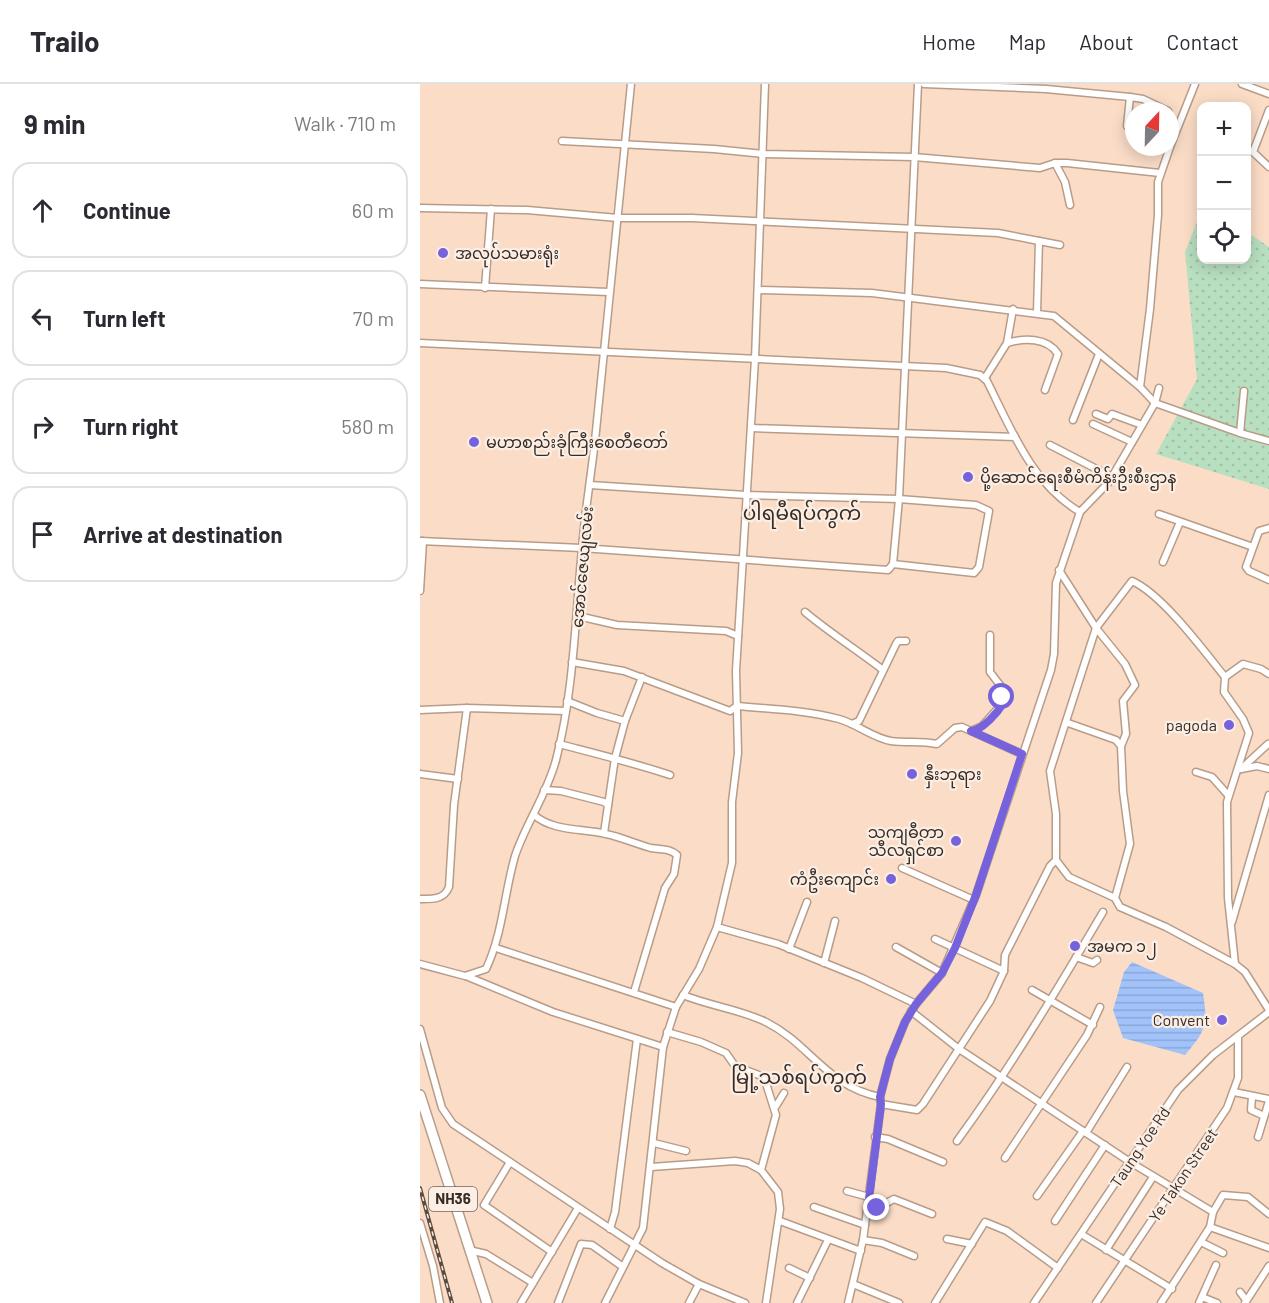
<!DOCTYPE html>
<meta charset="utf-8">
<style>
body{margin:0;font-family:Barlow,"Noto Sans Myanmar",sans-serif;background:#f7f7f7;color:#2b2b33}
.controls{position:absolute;right:18px;top:18px;display:grid;overflow:hidden;border-radius:12px;box-shadow:0 3px 15px #0003}
.controls button{width:54px;height:54px;display:grid;place-items:center;padding:0;border:0;border-bottom:2px solid #e1e1e2;background:#fff;color:#2b2b33;font:30px sans-serif}
.compass{position:absolute;left:705px;top:18px;width:54px;height:54px;border-radius:50%;background:#fff;box-shadow:0 3px 15px #0003;rotate:22deg}
.stop{position:absolute;width:18px;height:18px;margin:-14px;border:4px solid #7662dc;border-radius:50%;background:#fff}
.stop.end{background:#7662dc;border-color:#fff;box-shadow:0 2px 6px #0008}
.list{margin:0;padding:0;list-style:none}
h2{display:flex;justify-content:space-between;align-items:center;height:78px;margin:0;padding:0 24px;font-size:26px}
h2 small{font-size:20px;font-weight:400;color:#7c7c81}
.list li{display:grid;grid-template-columns:39px 1fr auto;gap:18px;align-items:center;box-sizing:border-box;height:96px;margin:0 12px 12px;padding:0 12px;border:2px solid #e1e1e2;border-radius:18px}
.list b{display:block;font-size:22px;white-space:nowrap}
.list em{font-size:20px;font-style:normal;color:#7c7c81}
.icon{flex:none;width:33px;height:33px;fill:none;stroke:currentColor;stroke-width:2;stroke-linecap:round;stroke-linejoin:round}
.map{position:relative;flex:none;width:849px;height:1219px;overflow:hidden}
header{display:flex;align-items:center;gap:36px;box-sizing:border-box;height:84px;padding:0 30px;background:#fff;border-bottom:2px solid #e1e1e2}
header strong{font-size:28px}
nav{display:flex;gap:33px;margin-inline-start:auto;font-size:21px}
main{display:flex}
aside{flex:1;background:#fff}
.map>svg:first-child{display:block}
.grass{fill:url(#grass-dots)}
.water{fill:url(#water-rules)}
.lines{fill:none;stroke-linecap:round;stroke-linejoin:round}
.minor-casing{stroke:#b89c88;stroke-width:9}
.highway-casing{stroke:#b89c88;stroke-width:12}
.minor{stroke:#fff;stroke-width:6}
.highway{stroke:#fff;stroke-width:9}
.rail-casing{stroke:#5b4c41;stroke-width:4}
.rail{stroke:#faeee5;stroke-width:1.5;stroke-dasharray:4.5;stroke-linecap:butt}
.route{stroke:#7662dc;stroke-width:8}
.poi-dot{fill:#7662dc;stroke:#faeee5;stroke-width:2}
.labels{text-anchor:middle;stroke-width:4.5;stroke-linejoin:round;paint-order:stroke}
.shield{fill:#faeee5;stroke:#72665e;stroke-width:1.5}
.shield-label{font-size:15px;font-weight:bold;fill:#382c24}
.poi-label{font-size:16px;fill:#382c24;stroke:#faeee5;text-anchor:start}
.street-label{font-size:16px;fill:#382c24;stroke:#faeee5}
.quarter-label{font-size:20px;fill:#382c24;stroke:#faeee5}
</style>
<header>
<strong>Trailo</strong>
<nav><a>Home</a><a>Map</a><a>About</a><a>Contact</a></nav>
</header>
<main>
<aside>
<h2>9 min<small>Walk · 710 m</small></h2>
<ul class="list">
<li><svg class="icon" aria-label="ahead" viewBox="0 0 24 24"><path d="M12 20V5M6 11l6-6 6 6"/></svg><div><b>Continue</b></div><em>60 m</em></li>
<li><svg class="icon" aria-label="left" viewBox="0 0 24 24"><path d="M17 20v-9H6M10 6l-5 5 5 5"/></svg><div><b>Turn left</b></div><em>70 m</em></li>
<li><svg class="icon" aria-label="right" viewBox="0 0 24 24"><path d="M7 20v-9h11M14 6l5 5-5 5"/></svg><div><b>Turn right</b></div><em>580 m</em></li>
<li><svg class="icon" aria-label="arrive" viewBox="0 0 24 24"><path d="M6 21V4h12l-3 4 3 4H6"/></svg><div><b>Arrive at destination</b></div></li>
</ul>
</aside>
<div class="map">
<svg width="849" height="1219" viewBox="0 0 849 1219">
<defs>
<pattern id="grass-dots" width="8" height="8" patternUnits="userSpaceOnUse" patternTransform="scale(1.5)"><rect width="8" height="8" fill="#b8dfc0"/><path d="M2 2h.1M6 6h.1" fill="none" stroke="#9fc0a5" stroke-width="1.8" stroke-linecap="round"/></pattern>
<pattern id="water-rules" width="6" height="5" patternUnits="userSpaceOnUse" patternTransform="scale(1.5)"><rect width="6" height="5" fill="#a2c2fa"/><path d="M0 2.5h6" fill="none" stroke="#8ca7d6"/></pattern>
</defs>
<rect width="100%" height="100%" fill="#fbddc7"/>
<polygon class="grass" points="781,128 782,176 826,176 827,148 849,163 849,405 736,370 777,295 765,168"/>
<path class="water" d="M 712,878 L 783,909 C 788,941 786,946 765,971 L 703,954 L 693,926 L 704,888 Z"/>
<g class="lines">
<g class="minor-casing">
<g id="minor">
<polyline points="504,0 626,5 710,13 723,15 748,27"/>
<polyline points="822,0 849,10"/>
<polyline points="849,26 833,68 849,83"/>
<polyline points="707,42 710,13"/>
<polyline points="142,57 294,65 344,70 494,73 620,84 635,79 647,79 740,89"/>
<polyline points="750,63 775,0"/>
<polyline points="635,79 645,98 650,121"/>
<polyline points="0,124 107,126 198,134 272,134 578,149 619,157 617,229"/>
<polyline points="619,157 640,161"/>
<polyline points="0,200 188,208"/>
<polyline points="65,204 71,125"/>
<polyline points="338,206 452,209 634,232 720,303 735,319 820,349 849,357"/>
<path d="M 0,259 L 526,284 L 560,291 L 567,297 C 591,345 612,400 660,428 L 636,499 L 634,570 L 631,586 L 556,811 L 522,889 L 496,920 L 485,938 L 470,975 L 460,1013 L 461,1020 L 443,1156 L 428,1219"/>
<polyline points="587,259 593,225"/>
<path d="M 565,294 L 587,259 C 604,254 627,253 638,270 L 625,306"/>
<polyline points="720,303 730,225 738,131 738,98 750,63"/>
<polyline points="676,330 688,335 692,330 722,341"/>
<polyline points="653,336 679,270"/>
<polyline points="673,340 712,358"/>
<polyline points="331,344 595,353"/>
<polyline points="820,349 824,307"/>
<polyline points="630,361 692,393"/>
<polyline points="170,401 326,411 479,415 556,421 569,427 559,483 554,489 473,480"/>
<polyline points="660,428 689,398 735,319 739,304"/>
<polyline points="739,430 833,463"/>
<polyline points="849,444 839,447 826,483 829,487 849,496"/>
<polyline points="0,457 162,464 468,486 473,480 479,415 498,0"/>
<polyline points="743,478 760,438"/>
<polyline points="639,486 676,544 630,687 636,730 636,776 649,793 695,814 700,823 746,843 815,880 825,888 849,926"/>
<polyline points="0,507 3,457"/>
<path d="M 385,528 C 410,549 437,566 463,586"/>
<polyline points="158,532 197,541 306,547 318,552"/>
<path d="M 152,578 L 204,587 L 310,627 L 317,622 C 351,625 386,626 419,635 C 437,640 453,654 471,657 C 487,659 501,657 517,660 L 535,644 L 542,643 L 602,670"/>
<polyline points="805,593 823,580 841,585 849,590"/>
<polyline points="147,617 177,629 205,637"/>
<polyline points="0,626 47,624 146,627"/>
<polyline points="648,639 696,656 701,662 703,707 710,760 695,814"/>
<polyline points="432,640 439,637 476,560 478,557 486,557"/>
<polyline points="551,647 562,642 584,618 580,601 570,588 570,551"/>
<path d="M 139,660 C 177,670 214,679 250,691"/>
<path d="M 701,662 L 706,650 L 703,617 L 715,601 L 705,580 L 676,544 L 712,497 C 742,510 784,567 805,593 L 804,608 L 823,635 L 829,649 L 807,718 L 808,814 L 815,880"/>
<polyline points="821,685 848,660"/>
<polyline points="821,685 837,682 849,685"/>
<polyline points="776,688 792,693 808,711"/>
<polyline points="0,690 38,695"/>
<polyline points="124,706 141,707 184,718 188,721"/>
<path d="M 114,731 C 134,748 162,744 186,750 C 201,753 216,760 231,764 C 242,766 249,764 257,771 L 254,790 L 245,804 L 214,908"/>
<polyline points="184,749 195,674 205,637 222,593"/>
<polyline points="482,784 554,816"/>
<path d="M 0,815 C 12,815 24,816 29,803 L 34,721 L 47,624"/>
<polyline points="812,838 849,711"/>
<polyline points="297,843 358,860 442,894 496,920"/>
<polyline points="515,855 584,887"/>
<polyline points="476,863 522,889"/>
<polyline points="76,864 256,923"/>
<polyline points="369,865 387,818"/>
<polyline points="656,873 673,879 677,876"/>
<polyline points="404,879 415,837"/>
<path d="M 0,880 L 45,892 L 66,885 C 83,849 84,810 95,772 C 106,739 127,710 136,676 C 154,607 155,535 162,465 C 165,425 172,387 176,347 C 187,232 199,116 211,0"/>
<polyline points="46,892 133,928 243,963"/>
<polyline points="612,906 673,941"/>
<path d="M 263,911 C 290,922 319,925 346,938 C 390,960 406,1002 460,1013"/>
<polyline points="491,927 539,965 710,1078 793,1128"/>
<polyline points="0,945 22,1024 33,1040 242,1179 279,1200 325,1219"/>
<polyline points="247,948 281,958 306,969 315,982 344,993 356,1031 341,1086 358,1108 360,1125 346,1219"/>
<polyline points="814,1008 849,1015"/>
<polyline points="832,1013 831,1026 844,1032"/>
<polyline points="461,1020 497,1026 503,1020 570,917 584,887 585,871 630,782 636,776"/>
<polyline points="356,1022 364,1009"/>
<polyline points="666,1049 707,983"/>
<polyline points="455,1053 468,1055 523,1078"/>
<polyline points="838,1053 849,1017"/>
<path d="M 537,1057 C 591,983 637,906 683,828"/>
<polyline points="234,1059 266,1067"/>
<polyline points="585,1074 667,951 680,923"/>
<polyline points="90,1078 64,1121 132,1168"/>
<polyline points="231,1083 315,1077 328,1079 341,1086"/>
<polyline points="427,1107 449,1113"/>
<polyline points="617,1112 663,1047"/>
<polyline points="394,1123 445,1141"/>
<polyline points="448,1123 457,1124 474,1115 512,1130"/>
<polyline points="360,1137 441,1167"/>
<polyline points="635,1137 685,1061"/>
<polyline points="0,1139 13,1182 20,1219"/>
<polyline points="790,1143 793,1128 803,1111 828,1113 849,1130"/>
<polyline points="190,1145 195,1128 217,955"/>
<polyline points="661,1150 752,1205"/>
<polyline points="527,1155 552,1160"/>
<polyline points="443,1156 462,1159 494,1172"/>
<polyline points="781,1158 803,1169"/>
<polyline points="49,1166 66,1170 113,1199"/>
<polyline points="686,1166 733,1093"/>
<polyline points="369,1184 390,1194"/>
<polyline points="433,1200 479,1219"/>
<polyline points="820,1208 826,1216"/>
<polyline points="782,1213 797,1219"/>
<polyline points="101,1219 158,1124"/>
<polyline points="138,1219 161,1160 172,1161 203,1183"/>
<polyline points="185,1219 223,1144 243,963 256,923 279,885 297,843 312,779 312,718 318,669 316,587 335,275 345,0"/>
<polyline points="269,1219 279,1200"/>
<polyline points="377,1219 408,1156"/>
<polyline points="515,1219 565,1138 587,1147 638,1184"/>
<polyline points="614,1219 758,1006 793,971 849,928"/>
<polyline points="676,1219 807,1024 818,994 818,952"/>
<polyline points="741,1219 790,1143 849,1164"/>
<polyline points="779,1219 796,1181"/>
<polyline points="825,1219 849,1182"/>
</g>
</g>
<g class="highway-casing">
<polyline id="highway" points="0,1011 67,1219"/>
</g>
<use href="#minor" class="minor"/>
<use href="#highway" class="highway"/>
<g class="rail-casing">
<polyline id="rail" points="0,1104 32,1219"/>
</g>
<use href="#rail" class="rail"/>
</g>
<g class="lines">
<path class="route" d="M 457,1124 L 448,1123 L 461,1020 L 460,1013 L 470,975 L 485,938 L 496,920 L 522,889 L 535,864 L 556,811 L 602,670 L 551,647 C 564,645 578,628 584,618 L 582,613"/>
</g>
<g class="poi-dot">
<circle cx="23" cy="169" r="6"/>
<circle cx="54" cy="358" r="6"/>
<circle cx="548" cy="393" r="6"/>
<circle cx="809" cy="641" r="6"/>
<circle cx="492" cy="690" r="6"/>
<circle cx="536" cy="757" r="6"/>
<circle cx="471" cy="795" r="6"/>
<circle cx="655" cy="862" r="6"/>
<circle cx="802" cy="936" r="6"/>
</g>
<g class="labels">
<rect class="shield" x="9" y="1103" width="48" height="24" rx="4.5"/>
<g class="shield-label">
<text x="33" y="1120">NH36</text>
</g>
<g class="poi-label">
<text x="35" y="175">အလုပ်သမားရုံး</text>
<text x="66" y="364">မဟာစည်းခုံကြီးစေတီတော်</text>
<text x="560" y="399">ပို့ဆောင်ရေးစီမံကိန်းဦးစီးဌာန</text>
<text x="797" y="647" text-anchor="end">pagoda</text>
<text x="504" y="696">နှီးဘုရား</text>
<text x="524" y="754" text-anchor="end">သကျဓီတာ<tspan x="524" dy="18">သီလရှင်စာ</tspan></text>
<text x="459" y="801" text-anchor="end">ကံဦးကျောင်း</text>
<text x="667" y="868">အမက ၁၂</text>
<text x="790" y="942" text-anchor="end">Convent</text>
</g>
<g class="street-label">
<text transform="translate(162 483) rotate(-85)" y="6">အောင်ဇေယျလမ်း</text>
<text transform="translate(720 1063) rotate(-56)" y="6">Taung Yoe Rd</text>
<text transform="translate(763 1091) rotate(-56)" y="6">Ye Takon Street</text>
</g>
<g class="quarter-label">
<text x="382" y="436">ပါရမီရပ်ကွက်</text>
<text x="379" y="1000">မြို့သစ်ရပ်ကွက်</text>
</g>
</g>
</svg>
<div class="controls">
<button>+</button>
<button>−</button>
<button><svg class="icon" aria-label="locate" viewBox="0 0 24 24"><circle cx="12" cy="12" r="6"/><path d="M12 2v4M12 18v4M2 12h4M18 12h4"/></svg></button>
</div>
<svg class="compass" viewBox="-18 -18 36 36"><path d="M0-13l5 13h-10z" fill="#e53935"/><path d="M0 13l5-13h-10z" fill="#7c7c81"/></svg>
<div class="stop" style="left:582px;top:613px"></div>
<div class="stop end" style="left:457px;top:1124px"></div>
</div>
</main>
